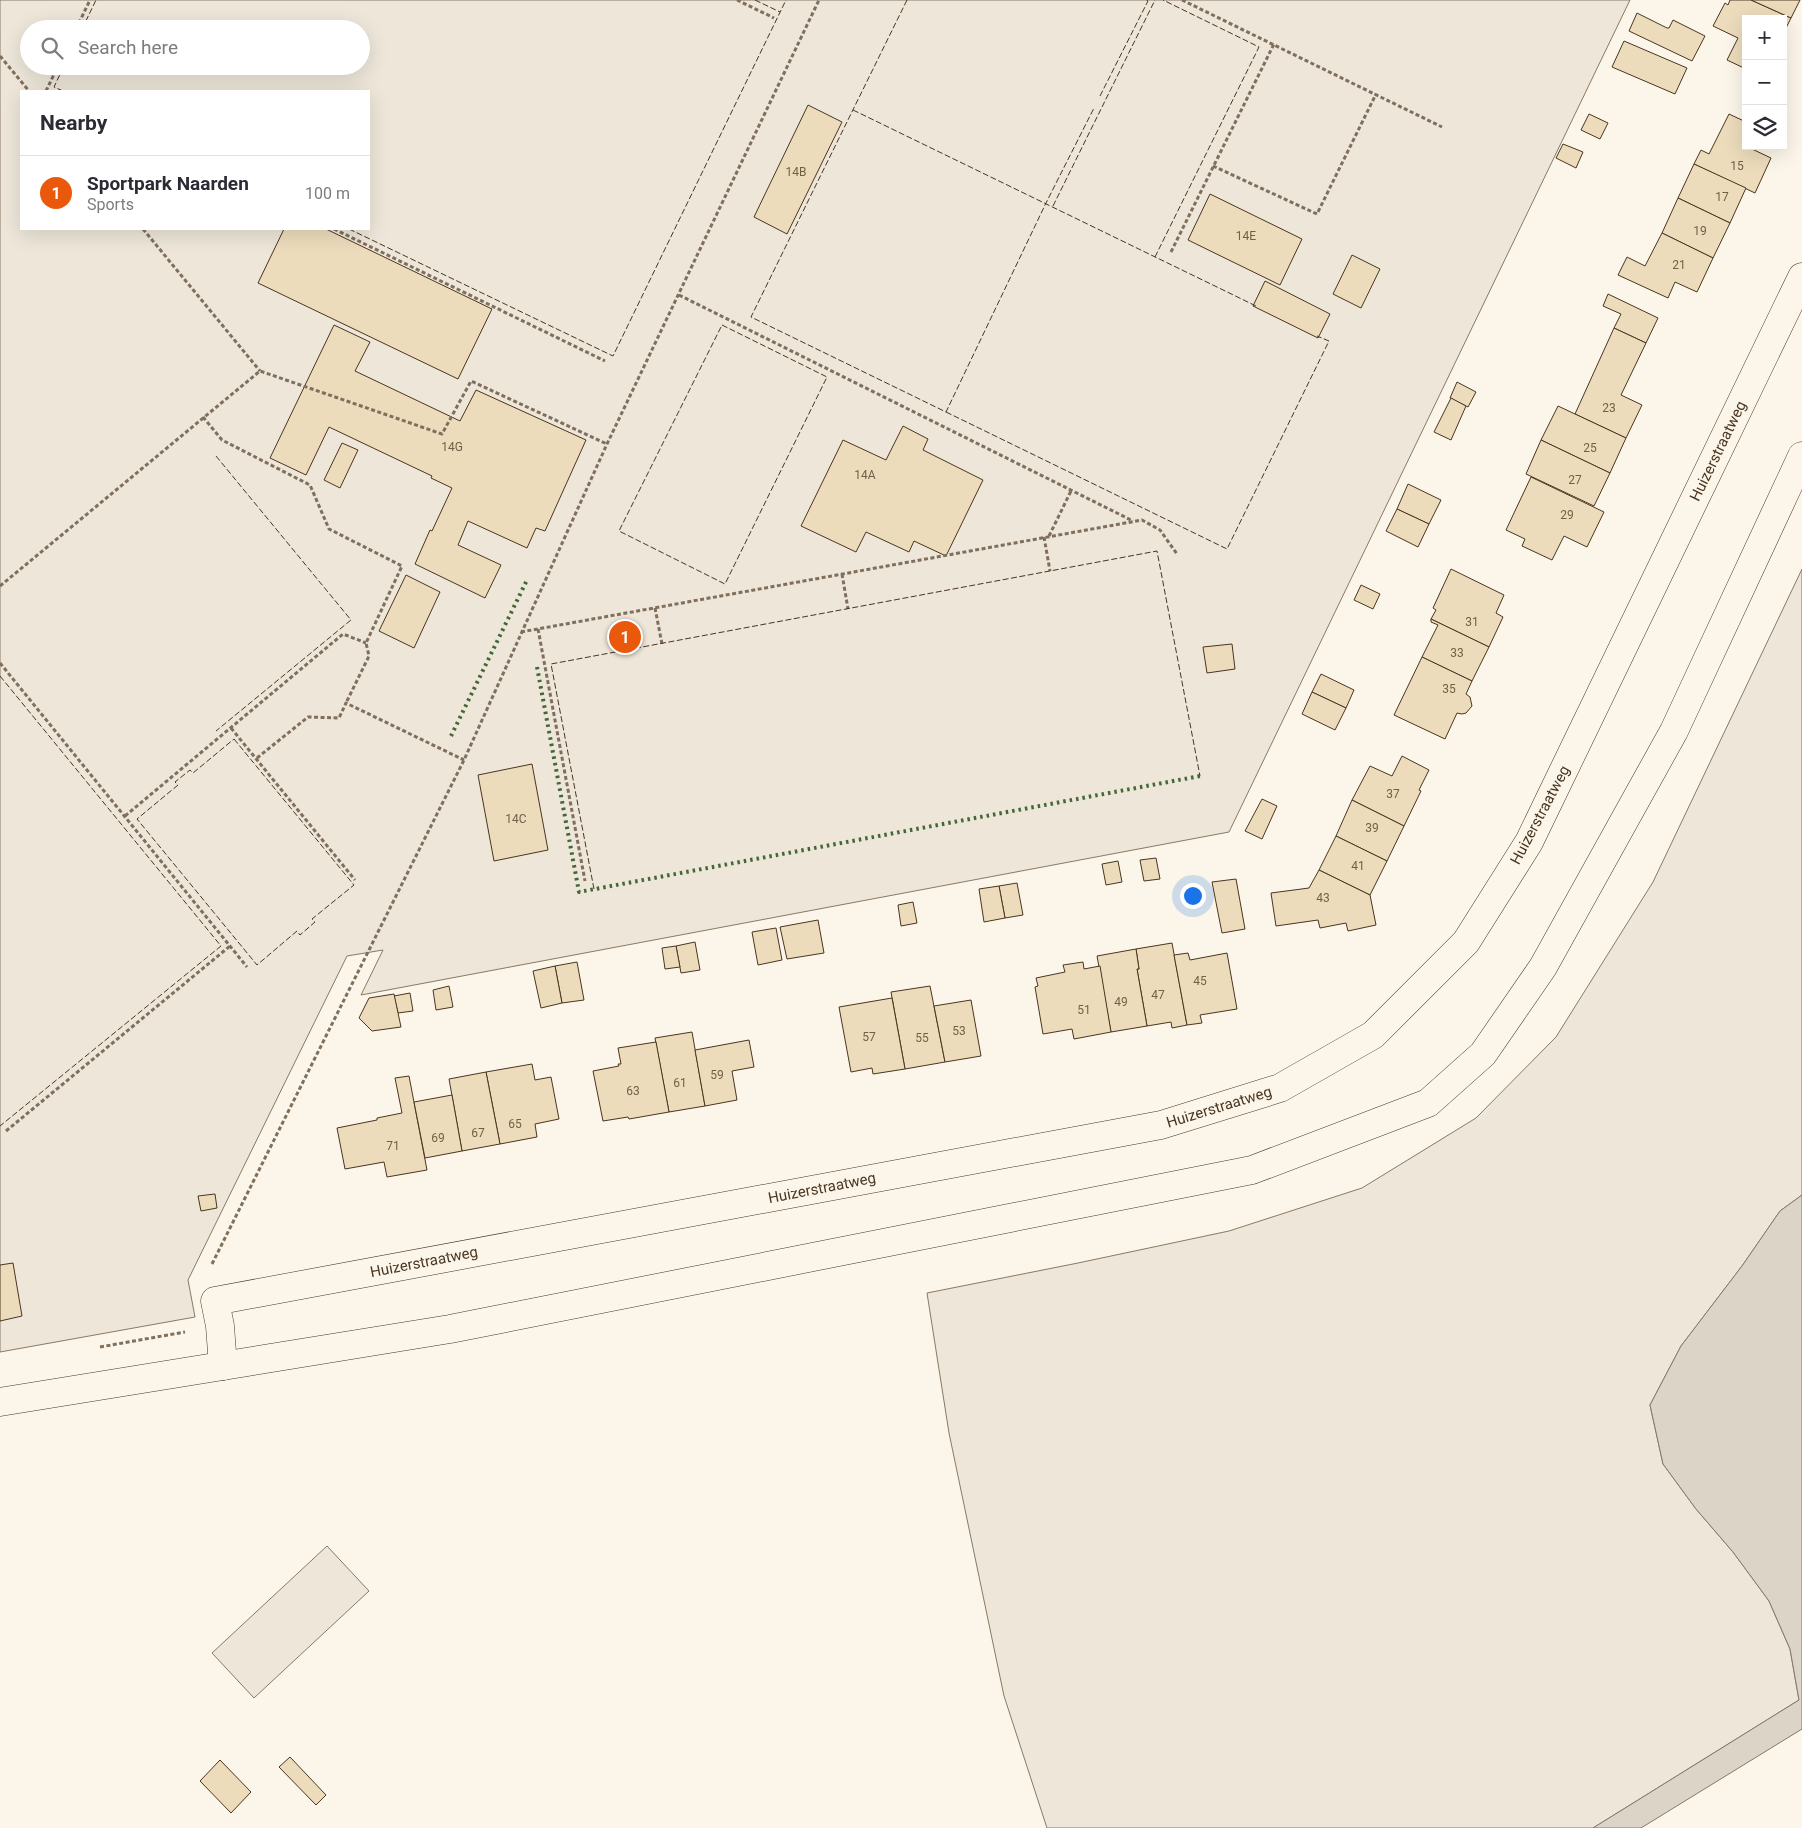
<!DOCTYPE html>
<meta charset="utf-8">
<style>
body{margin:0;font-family:Roboto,sans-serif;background:#f7f7f7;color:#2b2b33}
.controls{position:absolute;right:15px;top:15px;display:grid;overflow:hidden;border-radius:0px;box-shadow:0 5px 20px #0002}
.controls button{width:45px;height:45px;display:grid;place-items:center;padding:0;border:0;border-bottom:1px solid #e1e1e2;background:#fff;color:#2b2b33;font:25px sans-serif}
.you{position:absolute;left:1192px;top:895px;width:18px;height:18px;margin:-12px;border:4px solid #fff;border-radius:50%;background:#1a73e8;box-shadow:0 0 0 8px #1a73e833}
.badge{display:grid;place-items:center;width:32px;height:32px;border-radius:50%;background:#ea580c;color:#fff;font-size:16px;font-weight:700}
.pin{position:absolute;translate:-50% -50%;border:2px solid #fff;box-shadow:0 1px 5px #0006}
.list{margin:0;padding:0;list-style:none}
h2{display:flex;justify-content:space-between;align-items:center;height:65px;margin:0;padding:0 20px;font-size:21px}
h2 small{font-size:16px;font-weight:400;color:#7c7c81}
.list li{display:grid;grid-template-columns:32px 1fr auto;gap:15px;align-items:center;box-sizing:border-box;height:75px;padding:0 20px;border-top:1px solid #e1e1e2}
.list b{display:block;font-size:19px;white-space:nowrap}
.list p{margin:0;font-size:16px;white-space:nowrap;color:#7c7c81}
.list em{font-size:16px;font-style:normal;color:#7c7c81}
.icon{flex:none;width:28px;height:28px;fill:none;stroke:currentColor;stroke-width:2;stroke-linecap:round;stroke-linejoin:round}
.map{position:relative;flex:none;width:1802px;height:1828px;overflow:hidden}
.search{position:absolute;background:#fff;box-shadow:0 5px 20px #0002;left:20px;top:20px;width:350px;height:55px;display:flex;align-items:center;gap:12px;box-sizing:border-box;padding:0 18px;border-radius:28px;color:#7c7c81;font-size:19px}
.panel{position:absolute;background:#fff;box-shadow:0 5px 20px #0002;left:20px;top:90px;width:350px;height:140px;border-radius:0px}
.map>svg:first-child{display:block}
.green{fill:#ede6d9;stroke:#887966;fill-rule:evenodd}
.water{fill:#dcd4c6;stroke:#887966}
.building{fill:#ecdcbc;stroke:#4a3520}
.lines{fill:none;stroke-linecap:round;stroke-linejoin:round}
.minor-casing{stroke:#4a3520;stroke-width:29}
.path{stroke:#7f6f5c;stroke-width:3;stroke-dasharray:4 2.5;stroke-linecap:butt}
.minor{stroke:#fbf6e9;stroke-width:28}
.hedge{stroke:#436837;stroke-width:4;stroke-dasharray:2.5 4;stroke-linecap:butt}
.fence{stroke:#4a3520;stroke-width:1;stroke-dasharray:6 2.5;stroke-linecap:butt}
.labels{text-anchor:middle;stroke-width:4;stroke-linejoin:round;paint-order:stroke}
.number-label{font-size:12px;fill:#725f47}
.street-label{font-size:15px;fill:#4a3520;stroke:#fbf6e9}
</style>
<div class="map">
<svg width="1802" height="1828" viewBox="0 0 1802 1828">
<rect width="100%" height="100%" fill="#fbf6e9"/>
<g class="green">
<path d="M 0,0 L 1630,0 L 1229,832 L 361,995 L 383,950 L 347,956 L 188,1280 L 195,1317 L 0,1352 ZM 29,29 L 361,29 L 361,66 L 29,66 ZM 21,91 L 369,91 L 369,229 L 21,229 Z"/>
<polygon points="1802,569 1802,1195 1780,1211 1742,1266 1681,1346 1650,1405 1663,1464 1696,1509 1733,1552 1769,1601 1790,1649 1799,1700 1593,1828 1047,1828 1004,1696 949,1433 927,1293 1078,1263 1229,1231 1362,1188 1476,1118 1556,1037 1653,882"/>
<polygon points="327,1546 369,1591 254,1698 212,1653"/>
</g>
<polygon class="water" points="1802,1195 1802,1729 1641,1828 1593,1828 1799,1700 1790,1649 1769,1601 1733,1552 1696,1509 1663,1464 1650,1405 1681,1346 1742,1266 1780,1211"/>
<g class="building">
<polygon points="1730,0 1751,0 1791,18 1783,34 1783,19 1746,19 1746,69 1727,60 1738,38 1713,26 1725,3 1728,5"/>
<polygon points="1751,0 1800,0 1791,18"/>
<polygon points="1637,13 1667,28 1669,28 1673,20 1705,36 1692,61 1629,31"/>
<polygon points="1624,41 1687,68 1675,94 1612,67"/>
<polygon points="808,105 842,122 787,234 754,217"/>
<polygon points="1589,114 1608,123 1600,139 1581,130"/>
<polygon points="1729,114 1746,122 1746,146 1753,146 1752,149 1771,158 1755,193 1694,164 1701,150 1709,154"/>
<polygon points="1563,144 1583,152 1576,168 1556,158"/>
<polygon points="1694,164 1746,188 1730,223 1678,198"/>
<polygon points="1210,194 1302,239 1280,285 1188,240"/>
<polygon points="1678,198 1730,223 1713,258 1662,233"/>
<polygon points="284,229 326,229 492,309 458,379 258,283"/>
<polygon points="1662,233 1713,258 1697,292 1675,282 1668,298 1618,275 1627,257 1645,266"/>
<polygon points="1352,255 1380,269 1361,308 1333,294"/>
<polygon points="1265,281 1330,314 1318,338 1253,306"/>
<polygon points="1608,294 1658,318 1646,343 1614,328 1621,314 1603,306"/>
<polygon points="334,325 370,342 355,371 460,421 476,390 586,440 545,531 536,528 527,548 468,521 458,545 501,565 485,598 415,564 430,530 432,531 452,488 431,478 432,476 329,427 306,475 270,458"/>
<polygon points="1614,328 1646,343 1621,395 1642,405 1626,438 1575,414"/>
<polygon points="1457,382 1476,392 1468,407 1450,398"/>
<polygon points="1451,398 1466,406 1451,440 1434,432"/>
<polygon points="1558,406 1626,438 1610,473 1541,440"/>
<polygon points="903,426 928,439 923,450 983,480 946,556 914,541 909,552 866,532 856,552 801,526 843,440 886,460"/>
<polygon points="1541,440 1610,473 1594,506 1526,474"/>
<polygon points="342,443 358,450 340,488 324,480"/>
<polygon points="1531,477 1604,512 1587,547 1564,536 1552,560 1522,546 1525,539 1506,530"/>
<polygon points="1408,484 1441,500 1429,524 1397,509"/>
<polygon points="1397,509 1429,524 1418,547 1386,531"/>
<polygon points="1451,569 1504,595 1496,613 1503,617 1489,647 1431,619 1436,610 1433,608"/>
<polygon points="406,575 440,592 414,648 379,631"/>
<polygon points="1361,585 1380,594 1373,609 1354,600"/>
<polygon points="1431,619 1489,647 1472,681 1422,657 1438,625 1431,622"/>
<polygon points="1232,644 1235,669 1207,673 1203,647"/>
<polygon points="1422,657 1472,681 1466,694 1470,697 1472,706 1466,713 1462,714 1457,713 1445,739 1394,715"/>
<polygon points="1321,674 1354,690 1346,708 1312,692"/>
<polygon points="1312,692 1346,708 1335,730 1302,714"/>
<polygon points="1402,756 1429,770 1419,790 1421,791 1404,826 1352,800 1370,766 1392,776"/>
<polygon points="532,764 548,850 494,861 478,775"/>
<polygon points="1262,799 1277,806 1262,839 1245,831"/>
<polygon points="1352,800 1404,826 1387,861 1336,836"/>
<polygon points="1336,836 1387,861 1370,895 1319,870"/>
<polygon points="1156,858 1160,879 1144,881 1140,860"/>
<polygon points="1118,861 1122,882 1106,885 1102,864"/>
<polygon points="1319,870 1370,895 1376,925 1348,931 1346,923 1320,928 1318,920 1276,926 1271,893 1309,888"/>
<polygon points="1236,879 1245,929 1222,933 1212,882"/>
<polygon points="1017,883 1023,915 1005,918 999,886"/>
<polygon points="999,886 1005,918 984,922 979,889"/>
<polygon points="913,902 917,923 901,926 898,905"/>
<polygon points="818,920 824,953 787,959 780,927"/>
<polygon points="776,928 782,960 758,965 752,932"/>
<polygon points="695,942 700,970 681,973 676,946"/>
<polygon points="1172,943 1187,1025 1172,1028 1171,1022 1147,1026 1137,969 1139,969 1136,949"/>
<polygon points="676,946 680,967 665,969 662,948"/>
<polygon points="1136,949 1139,969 1137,969 1147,1026 1111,1032 1097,956"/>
<polygon points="1188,953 1190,960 1227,953 1237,1009 1200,1015 1202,1023 1187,1025 1174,955"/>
<polygon points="577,962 584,1000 562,1003 555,966"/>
<polygon points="1083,962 1084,969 1100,966 1111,1032 1074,1039 1072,1029 1043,1034 1035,987 1038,986 1036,978 1065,972 1063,965"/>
<polygon points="555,966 562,1003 541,1008 533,971"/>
<polygon points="449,986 453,1007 436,1010 433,990"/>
<polygon points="930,986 945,1062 905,1069 891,992"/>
<polygon points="410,993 413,1011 398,1013 394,996"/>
<polygon points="394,994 401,1027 372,1031 359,1018 369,998"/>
<polygon points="892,998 905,1069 873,1074 872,1068 851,1072 839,1007"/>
<polygon points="971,1000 981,1056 945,1062 934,1006"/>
<polygon points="692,1032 705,1106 669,1112 655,1038"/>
<polygon points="749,1040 754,1067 732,1071 737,1100 705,1106 695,1050"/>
<polygon points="656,1042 669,1112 629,1119 628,1117 603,1121 593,1071 619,1066 618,1064 621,1064 618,1048"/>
<polygon points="532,1064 535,1080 551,1077 559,1119 535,1124 537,1137 500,1144 486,1072"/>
<polygon points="486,1072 500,1144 462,1151 449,1079"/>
<polygon points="409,1076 427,1170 387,1177 384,1162 345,1169 337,1128 377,1120 377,1118 402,1113 395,1078"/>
<polygon points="452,1095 462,1151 425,1158 414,1102"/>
<polygon points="215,1194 217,1208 201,1211 198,1196"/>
<polygon points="13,1263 22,1316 0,1321 0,1265"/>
<polygon points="290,1757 326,1795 316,1805 279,1767"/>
<polygon points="220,1760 251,1792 231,1813 200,1781"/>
</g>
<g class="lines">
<g class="minor-casing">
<g id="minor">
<polyline points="223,1366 220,1326 215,1301 1161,1125 1280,1088 1373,1035 1466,942 1529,842 1802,277"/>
<polyline points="0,1402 450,1329 1252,1170 1428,1103 1483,1054 1543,967 1674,731 1802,456"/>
</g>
</g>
<g class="path">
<polyline points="737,0 774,18"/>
<polyline points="1182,0 1442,127"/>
<polyline points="76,29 90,0"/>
<polyline points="0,56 29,91"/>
<polyline points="46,91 58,66"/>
<polyline points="1213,166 1317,214 1376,94"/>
<polyline points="143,229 260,371"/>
<polyline points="334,229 605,361"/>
<polyline points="1171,252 1274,44"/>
<polyline points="679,295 1133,521"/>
<polyline points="203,417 222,440 310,485 329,529 402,566 366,643 369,656 346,703"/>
<polyline points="1049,536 1071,491"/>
<polyline points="1044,537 1050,571"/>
<polyline points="842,574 848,609"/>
<polyline points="0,586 260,371 442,434 471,381 607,444"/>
<polyline points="655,608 662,644"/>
<polyline points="538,629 585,881"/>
<polyline points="521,632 1142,520 1160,530 1177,554"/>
<polyline points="0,663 247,967"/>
<polyline points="231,728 355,880"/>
<polyline points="257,758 308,717 339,718 346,703 464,760"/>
<polyline points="125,816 343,634 366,643"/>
<polyline points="6,1131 230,946"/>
<polyline points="212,1264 464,760 607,444 819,0"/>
<polyline points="100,1347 185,1332"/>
</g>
<use href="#minor" class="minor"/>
<g class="hedge">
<polyline points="537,667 579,892 1200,776"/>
<polyline points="451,736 527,580"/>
</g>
<g class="fence">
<polyline points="755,0 780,12"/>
<polyline points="907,0 751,317 946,412 1046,203 1094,108"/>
<polyline points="82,29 96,0"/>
<polyline points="63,91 54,87 64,66"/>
<polyline points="1100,96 1148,1 1146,0"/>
<polyline points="853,110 1256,306"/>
<polyline points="1053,206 1155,0"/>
<polyline points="349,229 613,356 786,0"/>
<polyline points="1155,257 1259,47 1163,0"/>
<polygon points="722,325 827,377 725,584 619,531"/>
<polyline points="946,412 1227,549 1329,341 1317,336"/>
<polyline points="216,456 351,620 216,731"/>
<polyline points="0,676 221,946 0,1126"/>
<polygon points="234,739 354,885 312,919 315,922 300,935 297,931 257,965 137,819 178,785 175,782 190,770 193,773"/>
<polyline points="594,889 551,664 1157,551 1200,776"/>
</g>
</g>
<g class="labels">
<g class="number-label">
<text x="1737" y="170">15</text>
<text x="796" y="176">14B</text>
<text x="1722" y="201">17</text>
<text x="1700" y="235">19</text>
<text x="1246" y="240">14E</text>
<text x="1679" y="269">21</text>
<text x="1609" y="412">23</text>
<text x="452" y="451">14G</text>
<text x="1590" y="452">25</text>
<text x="865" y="479">14A</text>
<text x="1575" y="484">27</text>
<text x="1567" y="519">29</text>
<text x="1472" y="626">31</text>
<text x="1457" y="657">33</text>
<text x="1449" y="693">35</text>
<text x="1393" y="798">37</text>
<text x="516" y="823">14C</text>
<text x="1372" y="832">39</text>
<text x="1358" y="870">41</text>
<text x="1323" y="902">43</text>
<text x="1200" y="985">45</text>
<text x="1158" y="999">47</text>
<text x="1121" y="1006">49</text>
<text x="1084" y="1014">51</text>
<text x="959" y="1035">53</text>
<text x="869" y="1041">57</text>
<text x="922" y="1042">55</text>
<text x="717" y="1079">59</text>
<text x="680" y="1087">61</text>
<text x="633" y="1095">63</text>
<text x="515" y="1128">65</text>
<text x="478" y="1137">67</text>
<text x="438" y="1142">69</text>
<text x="393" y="1150">71</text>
</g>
<g class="street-label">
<text transform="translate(1718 451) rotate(-64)" y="5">Huizerstraatweg</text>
<text transform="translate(1540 815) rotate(-62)" y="5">Huizerstraatweg</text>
<text transform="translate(1219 1107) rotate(-17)" y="5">Huizerstraatweg</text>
<text transform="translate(822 1188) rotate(-11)" y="5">Huizerstraatweg</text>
<text transform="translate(424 1262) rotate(-11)" y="5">Huizerstraatweg</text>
</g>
</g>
</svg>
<div class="controls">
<button>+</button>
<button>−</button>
<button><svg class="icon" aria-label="layers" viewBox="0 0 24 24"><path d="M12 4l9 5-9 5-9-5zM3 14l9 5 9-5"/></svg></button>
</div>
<div class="you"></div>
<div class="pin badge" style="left:625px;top:637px">1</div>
<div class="search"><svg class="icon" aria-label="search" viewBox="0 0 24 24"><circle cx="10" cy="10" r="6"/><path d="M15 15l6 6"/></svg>Search here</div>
<section class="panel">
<h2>Nearby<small></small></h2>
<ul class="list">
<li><span class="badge">1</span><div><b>Sportpark Naarden</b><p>Sports</p></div><em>100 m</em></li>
</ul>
</section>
</div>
